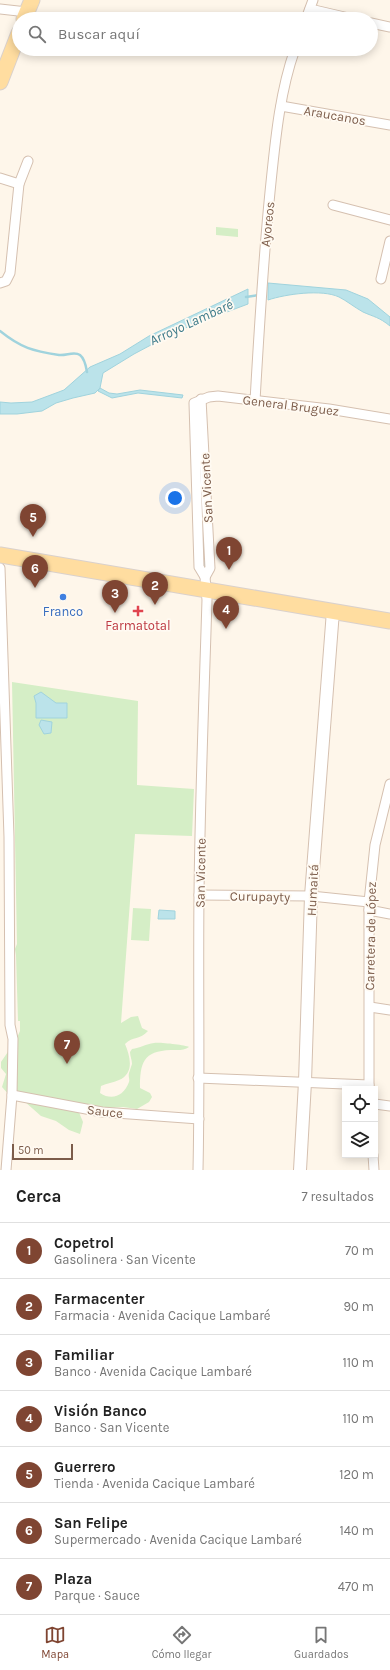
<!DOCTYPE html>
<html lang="es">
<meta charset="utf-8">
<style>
body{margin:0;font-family:Karla,sans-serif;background:#f2f2f2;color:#222}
.controls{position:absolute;right:12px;bottom:12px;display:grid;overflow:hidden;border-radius:0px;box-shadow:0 2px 10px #0003}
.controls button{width:36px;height:36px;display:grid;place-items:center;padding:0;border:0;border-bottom:1px solid #e0e0e0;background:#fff;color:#222;font:20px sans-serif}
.scale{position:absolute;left:12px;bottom:10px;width:61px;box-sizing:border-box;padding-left:4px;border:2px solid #7c5c4a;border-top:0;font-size:11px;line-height:14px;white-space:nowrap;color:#7c5c4a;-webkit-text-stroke:3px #fffaf2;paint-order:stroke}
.you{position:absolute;left:175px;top:498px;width:14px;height:14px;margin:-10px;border:3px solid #fff;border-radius:50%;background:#1a73e8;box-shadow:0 0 0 6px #1a73e833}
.badge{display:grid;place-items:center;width:26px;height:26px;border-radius:50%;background:#7f4532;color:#fff;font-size:13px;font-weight:700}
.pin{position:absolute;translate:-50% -33px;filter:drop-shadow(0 1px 2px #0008)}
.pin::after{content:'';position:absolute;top:21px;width:14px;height:12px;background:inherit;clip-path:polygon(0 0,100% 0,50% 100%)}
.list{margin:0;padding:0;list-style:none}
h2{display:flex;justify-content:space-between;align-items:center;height:52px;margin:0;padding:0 16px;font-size:17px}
h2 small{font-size:13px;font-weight:400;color:#767676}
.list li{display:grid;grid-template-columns:26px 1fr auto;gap:12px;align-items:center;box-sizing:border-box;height:56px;padding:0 16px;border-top:1px solid #e0e0e0}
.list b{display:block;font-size:15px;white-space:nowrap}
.list p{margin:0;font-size:13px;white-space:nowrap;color:#767676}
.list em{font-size:13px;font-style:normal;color:#767676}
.icon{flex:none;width:22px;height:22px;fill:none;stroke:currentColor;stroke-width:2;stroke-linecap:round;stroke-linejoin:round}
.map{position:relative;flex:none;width:390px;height:1170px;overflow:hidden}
.search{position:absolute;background:#fff;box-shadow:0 2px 10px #0003;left:12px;right:12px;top:12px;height:44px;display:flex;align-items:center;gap:10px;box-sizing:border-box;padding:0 14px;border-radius:22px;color:#767676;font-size:15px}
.sheet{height:444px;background:#fff}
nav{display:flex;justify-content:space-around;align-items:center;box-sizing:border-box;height:56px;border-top:1px solid #e0e0e0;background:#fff;font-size:11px;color:#767676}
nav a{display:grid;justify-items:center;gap:2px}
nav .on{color:#7f4532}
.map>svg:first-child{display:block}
.green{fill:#d5eec6}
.water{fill:#bbe3ea;stroke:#a0d3dd}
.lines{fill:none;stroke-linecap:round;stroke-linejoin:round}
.stream{stroke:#a0d3dd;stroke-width:2.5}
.minor-casing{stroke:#d5c0b0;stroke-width:11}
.tertiary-casing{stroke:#d5c0b0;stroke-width:14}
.primary-casing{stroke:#dad1cc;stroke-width:17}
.minor{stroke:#fff;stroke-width:9}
.tertiary{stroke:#fff;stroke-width:12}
.primary{stroke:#ffdda0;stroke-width:15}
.shop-dot{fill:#3f7fe0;stroke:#fffaf2;stroke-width:1.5}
.health-dot{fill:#e0444e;stroke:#fffaf2;stroke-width:1.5}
.labels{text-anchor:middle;stroke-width:3.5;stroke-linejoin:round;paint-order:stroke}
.street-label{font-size:13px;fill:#7c5c4a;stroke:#fffaf2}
.shop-label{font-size:13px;fill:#366cbe;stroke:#fffaf2}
.health-label{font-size:13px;fill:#be3a42;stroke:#fffaf2}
.water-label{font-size:14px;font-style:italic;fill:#3e7b8a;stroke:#fffaf2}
</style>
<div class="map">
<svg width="390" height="1170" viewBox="0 0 390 1170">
<rect width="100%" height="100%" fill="#fef6ea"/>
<g class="green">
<polygon points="216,227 238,229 238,237 216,235"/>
<path d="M 12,682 L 138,701 L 137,785 L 194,789 L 192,836 L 135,834 L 121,1023 L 131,1017 L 138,1016 L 142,1028 L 148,1031 C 140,1040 133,1036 125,1044 C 130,1056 135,1073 119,1080 C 113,1083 107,1083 101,1086 L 100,1093 C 112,1101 124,1096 129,1082 C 130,1079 128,1077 129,1073 C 130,1070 131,1067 132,1064 C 132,1060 130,1056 130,1052 L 132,1049 C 140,1048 146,1044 154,1043 C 159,1042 185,1045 189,1047 C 184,1051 177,1050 171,1050 C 143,1051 140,1063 140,1088 L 150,1093 L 152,1097 L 149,1102 L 137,1109 L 123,1107 L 78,1110 L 83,1122 L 80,1134 L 69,1130 L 56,1121 L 41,1116 L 24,1101 L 10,1096 L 2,1087 L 6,1074 L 1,1068 L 1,1062 L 16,1040 L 20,1031 L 20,1021 L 18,1021 L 16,955 L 15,949 L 17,944 Z"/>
<polygon points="133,908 151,909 149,941 131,940"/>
</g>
<g class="water">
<path d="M 268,283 L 346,290 L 368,299 L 390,317 L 390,326 C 379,317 374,317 363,312 C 354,307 347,301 339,297 C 322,289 286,294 268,300 Z"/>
<polygon points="248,289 248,304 192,325 166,337 134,354 103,373 100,388 95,393 73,398 56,403 42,411 17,414 0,414 0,402 11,403 32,402 64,390 90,367 120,354 149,336"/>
<polygon points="100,388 109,393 117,394 140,390 183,395 182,398 138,393 112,398 98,391"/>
<polygon points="41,692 56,703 67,703 67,718 36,718 36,703 34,696"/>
<polygon points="41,720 52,722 51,733 44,734 39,725"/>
<polygon points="159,910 175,911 175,919 158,919"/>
</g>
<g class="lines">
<g class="stream">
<polyline points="246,297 259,295"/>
<path d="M 0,331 C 21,348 33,351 59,355 C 66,356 74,351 80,355 C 85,359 86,366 87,372"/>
<polyline points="204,541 204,567"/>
</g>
<g class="minor-casing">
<g id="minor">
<polyline points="0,9 27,12"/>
<polyline points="310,9 353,19"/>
<polyline points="306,19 313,0"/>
<polyline points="371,23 390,27"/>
<polyline points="281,106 390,125"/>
<polyline points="0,178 19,184"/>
<polyline points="333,205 390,220"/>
<polyline points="381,279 390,241"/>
<polyline points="0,283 6,281 10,273 19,184 28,161"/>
<polyline points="201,399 210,568 205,577"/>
<path d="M 255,401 C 259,331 263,262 270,192 C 275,144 279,94 295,49"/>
<polyline points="0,568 9,837 10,1025 13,1039 12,1095 6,1170"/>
<polyline points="199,895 311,896 369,902"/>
<polyline points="369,910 390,914"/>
<polyline points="370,1007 390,1010"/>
<polyline points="198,1078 369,1085"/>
<polyline points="369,1089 369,902 375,845 390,784"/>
<polyline points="12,1095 102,1112 199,1119"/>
<polyline points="375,1104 390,1106"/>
<polyline points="373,1155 374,1170"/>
<path d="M 198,1170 C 200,1079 198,987 199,895 C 200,797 204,698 207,600 L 205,577 L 199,567 L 194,403 L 209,397 L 218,396 L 329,409 L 390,419"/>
</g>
</g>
<g class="tertiary-casing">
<polyline id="tertiary" points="300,1170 305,1082 311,896 333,611"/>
</g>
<g class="primary-casing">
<g id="primary">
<polyline points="24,19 32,0"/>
<polyline points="0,82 19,33"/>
<polyline points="0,555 390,621"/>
</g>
</g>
<use href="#minor" class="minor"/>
<use href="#tertiary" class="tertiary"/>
<use href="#primary" class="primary"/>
</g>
<circle class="shop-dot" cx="63" cy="597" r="4"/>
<path class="health-dot" d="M136 605h4v4h4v4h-4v4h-4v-4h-4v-4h4z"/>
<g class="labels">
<g class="street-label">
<text transform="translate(335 115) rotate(10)" y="5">Araucanos</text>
<text transform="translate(267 224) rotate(-84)" y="5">Ayoreos</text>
<text transform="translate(291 405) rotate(7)" y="5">General Bruguez</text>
<text transform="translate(206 488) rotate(-93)" y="5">San Vicente</text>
<text transform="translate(200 873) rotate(-89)" y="5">San Vicente</text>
<text transform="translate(312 890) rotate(-87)" y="5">Humaitá</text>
<text transform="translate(260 896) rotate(1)" y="5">Curupayty</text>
<text transform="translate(370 936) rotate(-89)" y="5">Carretera de López</text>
<text transform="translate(105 1111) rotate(7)" y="5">Sauce</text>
</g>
<g class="shop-label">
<text x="63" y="616">Franco</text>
</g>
<g class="health-label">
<text x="138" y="630">Farmatotal</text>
</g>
<g class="water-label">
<text transform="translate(191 322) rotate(-25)" y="5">Arroyo Lambaré</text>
</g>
</g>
</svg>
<div class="controls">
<button><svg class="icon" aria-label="locate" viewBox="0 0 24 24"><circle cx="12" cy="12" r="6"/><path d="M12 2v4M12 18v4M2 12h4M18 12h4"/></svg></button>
<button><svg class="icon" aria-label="layers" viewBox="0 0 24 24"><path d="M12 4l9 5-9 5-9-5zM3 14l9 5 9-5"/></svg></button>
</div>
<div class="scale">50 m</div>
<div class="you"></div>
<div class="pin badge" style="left:229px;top:570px">1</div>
<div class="pin badge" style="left:155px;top:605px">2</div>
<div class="pin badge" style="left:115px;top:613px">3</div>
<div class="pin badge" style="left:226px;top:629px">4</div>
<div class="pin badge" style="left:33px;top:537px">5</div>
<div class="pin badge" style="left:35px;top:588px">6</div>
<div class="pin badge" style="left:67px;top:1064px">7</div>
<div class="search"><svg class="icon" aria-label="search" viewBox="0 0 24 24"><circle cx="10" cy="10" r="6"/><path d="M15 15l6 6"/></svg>Buscar aquí</div>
</div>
<section class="sheet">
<h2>Cerca<small>7 resultados</small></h2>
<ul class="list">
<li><span class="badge">1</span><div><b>Copetrol</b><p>Gasolinera · San Vicente</p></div><em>70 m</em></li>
<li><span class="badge">2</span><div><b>Farmacenter</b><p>Farmacia · Avenida Cacique Lambaré</p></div><em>90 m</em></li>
<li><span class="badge">3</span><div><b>Familiar</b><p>Banco · Avenida Cacique Lambaré</p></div><em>110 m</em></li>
<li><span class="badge">4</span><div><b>Visión Banco</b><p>Banco · San Vicente</p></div><em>110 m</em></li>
<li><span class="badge">5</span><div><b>Guerrero</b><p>Tienda · Avenida Cacique Lambaré</p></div><em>120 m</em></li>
<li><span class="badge">6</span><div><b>San Felipe</b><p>Supermercado · Avenida Cacique Lambaré</p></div><em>140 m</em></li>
<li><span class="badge">7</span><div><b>Plaza</b><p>Parque · Sauce</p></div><em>470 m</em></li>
</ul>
</section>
<nav>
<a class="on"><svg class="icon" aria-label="map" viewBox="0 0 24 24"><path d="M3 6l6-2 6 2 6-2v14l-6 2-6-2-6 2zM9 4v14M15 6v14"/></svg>Mapa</a>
<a><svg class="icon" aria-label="directions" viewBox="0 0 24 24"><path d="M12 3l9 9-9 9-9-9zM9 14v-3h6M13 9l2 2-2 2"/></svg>Cómo llegar</a>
<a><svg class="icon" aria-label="saved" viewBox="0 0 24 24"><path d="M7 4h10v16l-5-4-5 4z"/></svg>Guardados</a>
</nav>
